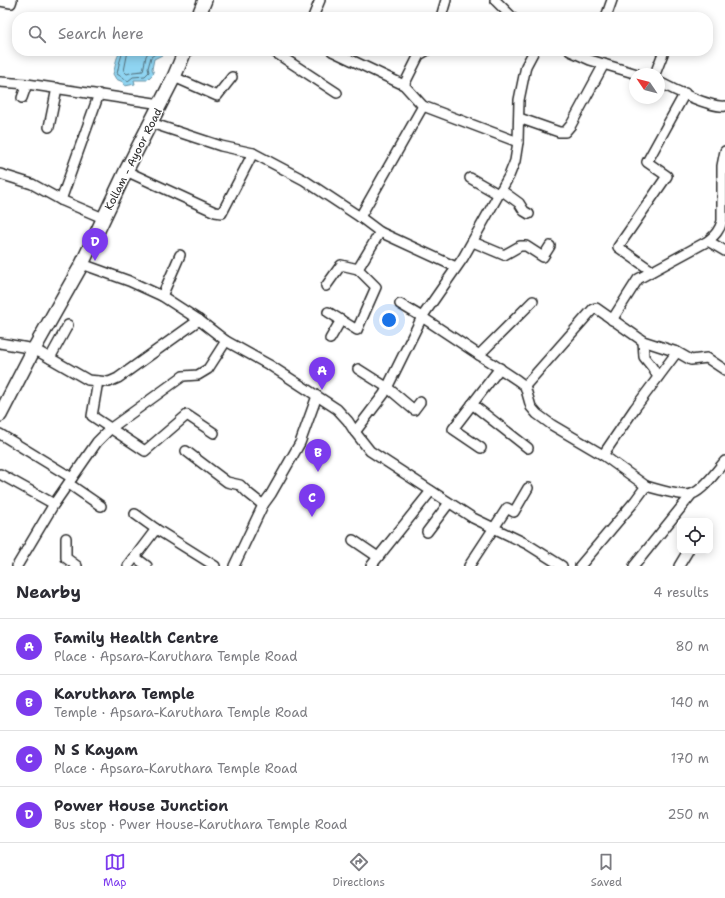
<!DOCTYPE html>
<meta charset="utf-8">
<style>
body{margin:0;font-family:"Shantell Sans",sans-serif;background:#f7f7f7;color:#2b2b33}
.controls{position:absolute;right:12px;bottom:12px;display:grid;overflow:hidden;border-radius:8px;box-shadow:0 2px 10px #0003}
.controls button{width:36px;height:36px;display:grid;place-items:center;padding:0;border:0;border-bottom:1px solid #e1e1e2;background:#fff;color:#2b2b33;font:20px sans-serif}
.compass{position:absolute;left:629px;top:68px;width:36px;height:36px;border-radius:50%;background:#fff;box-shadow:0 2px 10px #0003;rotate:305deg}
.you{position:absolute;left:389px;top:320px;width:14px;height:14px;margin:-10px;border:3px solid #fff;border-radius:50%;background:#1a73e8;box-shadow:0 0 0 6px #1a73e833}
.badge{display:grid;place-items:center;width:26px;height:26px;border-radius:50%;background:#7c3aed;color:#fff;font-size:13px;font-weight:700}
.pin{position:absolute;translate:-50% -33px;filter:drop-shadow(0 1px 2px #0008)}
.pin::after{content:'';position:absolute;top:21px;width:14px;height:12px;background:inherit;clip-path:polygon(0 0,100% 0,50% 100%)}
.list{margin:0;padding:0;list-style:none}
h2{display:flex;justify-content:space-between;align-items:center;height:52px;margin:0;padding:0 16px;font-size:17px}
h2 small{font-size:13px;font-weight:400;color:#7c7c81}
.list li{display:grid;grid-template-columns:26px 1fr auto;gap:12px;align-items:center;box-sizing:border-box;height:56px;padding:0 16px;border-top:1px solid #e1e1e2}
.list b{display:block;font-size:15px;white-space:nowrap}
.list p{margin:0;font-size:13px;white-space:nowrap;color:#7c7c81}
.list em{font-size:13px;font-style:normal;color:#7c7c81}
.icon{flex:none;width:22px;height:22px;fill:none;stroke:currentColor;stroke-width:2;stroke-linecap:round;stroke-linejoin:round}
.map{position:relative;flex:none;width:725px;height:566px;overflow:hidden}
.search{position:absolute;background:#fff;box-shadow:0 2px 10px #0003;left:12px;right:12px;top:12px;height:44px;display:flex;align-items:center;gap:10px;box-sizing:border-box;padding:0 14px;border-radius:16px;color:#7c7c81;font-size:15px}
.sheet{height:276px;background:#fff}
nav{display:flex;justify-content:space-around;align-items:center;box-sizing:border-box;height:56px;border-top:1px solid #e1e1e2;background:#fff;font-size:11px;color:#7c7c81}
nav a{display:grid;justify-items:center;gap:2px}
nav .on{color:#7c3aed}
.map>svg:first-child{display:block}
.water{fill:#8fd4f1;stroke:#6790a2}
.lines{fill:none;stroke-linecap:round;stroke-linejoin:round}
.shore{stroke:#536f7a;stroke-width:1}
.street-casing{stroke:#2b2b2b;stroke-width:12}
.secondary-casing{stroke:#2b2b2b;stroke-width:16}
.street{stroke:#fff;stroke-width:9}
.secondary{stroke:#fff;stroke-width:13}
.labels{text-anchor:middle;stroke-width:3;stroke-linejoin:round;paint-order:stroke}
.street-label{font-size:11px;fill:#2b2b2b;stroke:#fff}
</style>
<div class="map">
<svg width="725" height="566" viewBox="0 0 725 566">
<rect width="100%" height="100%" fill="#fff"/>
<filter id="ink" filterUnits="userSpaceOnUse"><feTurbulence type="fractalNoise" baseFrequency=".025" numOctaves="2"/><feDisplacementMap in="SourceGraphic" scale="8" xChannelSelector="R" yChannelSelector="G"/><feConvolveMatrix kernelMatrix="1 2 1 2 8 2 1 2 1" color-interpolation-filters="sRGB"/></filter>
<g filter="url(#ink)">
<path class="water" d="M 121,51 L 164,51 L 162,55 L 154,59 L 152,69 L 154,73 L 147,80 L 134,80 L 135,84 L 125,86 L 123,82 L 116,79 L 113,74 C 116,66 115,58 121,51 Z"/>
<g class="lines">
<g class="shore">
<polyline points="123,51 119,64 117,74 128,81 133,77 145,76 149,72 148,68 151,57 159,51"/>
<polyline points="128,51 124,71 127,74 133,72 143,71 146,56 149,51"/>
</g>
<g class="street-casing">
<g id="street">
<polyline points="495,0 512,17"/>
<polyline points="0,1 11,3 12,0"/>
<polyline points="313,17 320,0"/>
<polyline points="441,17 446,0"/>
<polyline points="606,17 612,0"/>
<polyline points="273,51 337,93"/>
<polyline points="332,51 404,85 423,106 518,142"/>
<polyline points="570,51 590,60 637,74"/>
<polyline points="655,74 664,51"/>
<polyline points="174,77 217,96 232,77"/>
<polyline points="0,82 27,84 161,104"/>
<path d="M 659,82 C 672,89 711,108 725,106"/>
<polyline points="404,85 419,55 426,51"/>
<polyline points="22,98 27,84"/>
<polyline points="519,118 559,132 565,132 571,125 604,64"/>
<polyline points="151,123 221,146 253,153 304,180 360,217 380,232 456,267"/>
<polyline points="49,127 57,88"/>
<polyline points="126,171 215,212 222,213 253,153"/>
<polyline points="0,174 32,184 61,200 103,218"/>
<polyline points="470,178 498,194"/>
<polyline points="501,190 519,203 524,211 529,214"/>
<polyline points="61,200 99,94"/>
<polyline points="360,217 423,106"/>
<polyline points="708,241 725,251"/>
<polyline points="473,242 504,255 520,246 526,246 543,257 550,246"/>
<polyline points="82,264 129,281 162,296 199,320 226,341 271,366 337,409 348,421 355,432 384,394 422,317 463,258 509,176 515,161 518,142 519,100 526,66 534,51"/>
<polyline points="652,271 618,247 667,176 647,162 685,93"/>
<polyline points="326,286 341,265 358,269"/>
<polyline points="162,296 180,255"/>
<polyline points="400,304 422,317 517,380 525,386 531,407 537,414 552,425 603,455 646,486"/>
<polyline points="328,312 357,330 376,287 358,269 380,232"/>
<path d="M 612,320 L 638,279 L 708,241 C 715,235 720,230 722,221 L 722,166 L 725,151"/>
<polyline points="330,339 341,320"/>
<polyline points="643,341 644,357 652,367 658,377"/>
<polyline points="0,343 34,349 88,380 109,382 118,378 199,320"/>
<polyline points="479,355 533,301"/>
<polyline points="50,358 68,325"/>
<polyline points="358,369 388,388 414,410 420,402"/>
<polyline points="98,381 92,416 145,451 187,415 214,433"/>
<polyline points="525,386 593,309 596,308 643,341 677,352 691,360 707,358 725,370"/>
<polyline points="472,404 528,448"/>
<polyline points="355,432 370,451 473,518 527,544 562,566"/>
<polyline points="0,434 72,478"/>
<polyline points="481,448 453,429 500,368"/>
<polyline points="186,451 227,482 240,485 248,493 263,505"/>
<polyline points="603,455 635,408 677,352"/>
<polyline points="0,474 54,504"/>
<polyline points="69,484 101,506"/>
<polyline points="135,514 156,529"/>
<polyline points="427,532 449,503"/>
<polyline points="66,538 66,558 77,566"/>
<polyline points="353,540 378,557"/>
<polyline points="135,557 147,566"/>
<polyline points="17,566 54,504 97,442 111,428 183,376 198,375 208,369 226,341"/>
<polyline points="128,566 156,529 215,566"/>
<polyline points="234,566 263,505 271,494 300,443 317,396"/>
<polyline points="371,566 431,491"/>
<polyline points="469,566 507,508 514,512 528,488"/>
<path d="M 580,566 L 635,501 L 646,486 C 656,489 683,497 692,494 C 704,490 717,470 725,461"/>
<polyline points="634,566 692,494"/>
<polyline points="679,566 688,551"/>
</g>
</g>
<g class="secondary-casing">
<g id="secondary">
<polyline points="198,17 205,0"/>
<polyline points="0,415 34,349 82,264 126,171 174,77 185,51"/>
</g>
</g>
<use href="#street" class="street"/>
<use href="#secondary" class="secondary"/>
</g>
</g>
<g class="labels">
<g class="street-label">
<text transform="translate(133 159) rotate(-63)" y="4">Kollam - Ayoor Road</text>
</g>
</g>
</svg>
<div class="controls">
<button><svg class="icon" aria-label="locate" viewBox="0 0 24 24"><circle cx="12" cy="12" r="6"/><path d="M12 2v4M12 18v4M2 12h4M18 12h4"/></svg></button>
</div>
<svg class="compass" viewBox="-18 -18 36 36"><path d="M0-13l5 13h-10z" fill="#e53935"/><path d="M0 13l5-13h-10z" fill="#7c7c81"/></svg>
<div class="you"></div>
<div class="pin badge" style="left:322px;top:390px">A</div>
<div class="pin badge" style="left:318px;top:472px">B</div>
<div class="pin badge" style="left:312px;top:517px">C</div>
<div class="pin badge" style="left:95px;top:261px">D</div>
<div class="search"><svg class="icon" aria-label="search" viewBox="0 0 24 24"><circle cx="10" cy="10" r="6"/><path d="M15 15l6 6"/></svg>Search here</div>
</div>
<section class="sheet">
<h2>Nearby<small>4 results</small></h2>
<ul class="list">
<li><span class="badge">A</span><div><b>Family Health Centre</b><p>Place · Apsara-Karuthara Temple Road</p></div><em>80 m</em></li>
<li><span class="badge">B</span><div><b>Karuthara Temple</b><p>Temple · Apsara-Karuthara Temple Road</p></div><em>140 m</em></li>
<li><span class="badge">C</span><div><b>N S Kayam</b><p>Place · Apsara-Karuthara Temple Road</p></div><em>170 m</em></li>
<li><span class="badge">D</span><div><b>Power House Junction</b><p>Bus stop · Pwer House-Karuthara Temple Road</p></div><em>250 m</em></li>
</ul>
</section>
<nav>
<a class="on"><svg class="icon" aria-label="map" viewBox="0 0 24 24"><path d="M3 6l6-2 6 2 6-2v14l-6 2-6-2-6 2zM9 4v14M15 6v14"/></svg>Map</a>
<a><svg class="icon" aria-label="directions" viewBox="0 0 24 24"><path d="M12 3l9 9-9 9-9-9zM9 14v-3h6M13 9l2 2-2 2"/></svg>Directions</a>
<a><svg class="icon" aria-label="saved" viewBox="0 0 24 24"><path d="M7 4h10v16l-5-4-5 4z"/></svg>Saved</a>
</nav>
